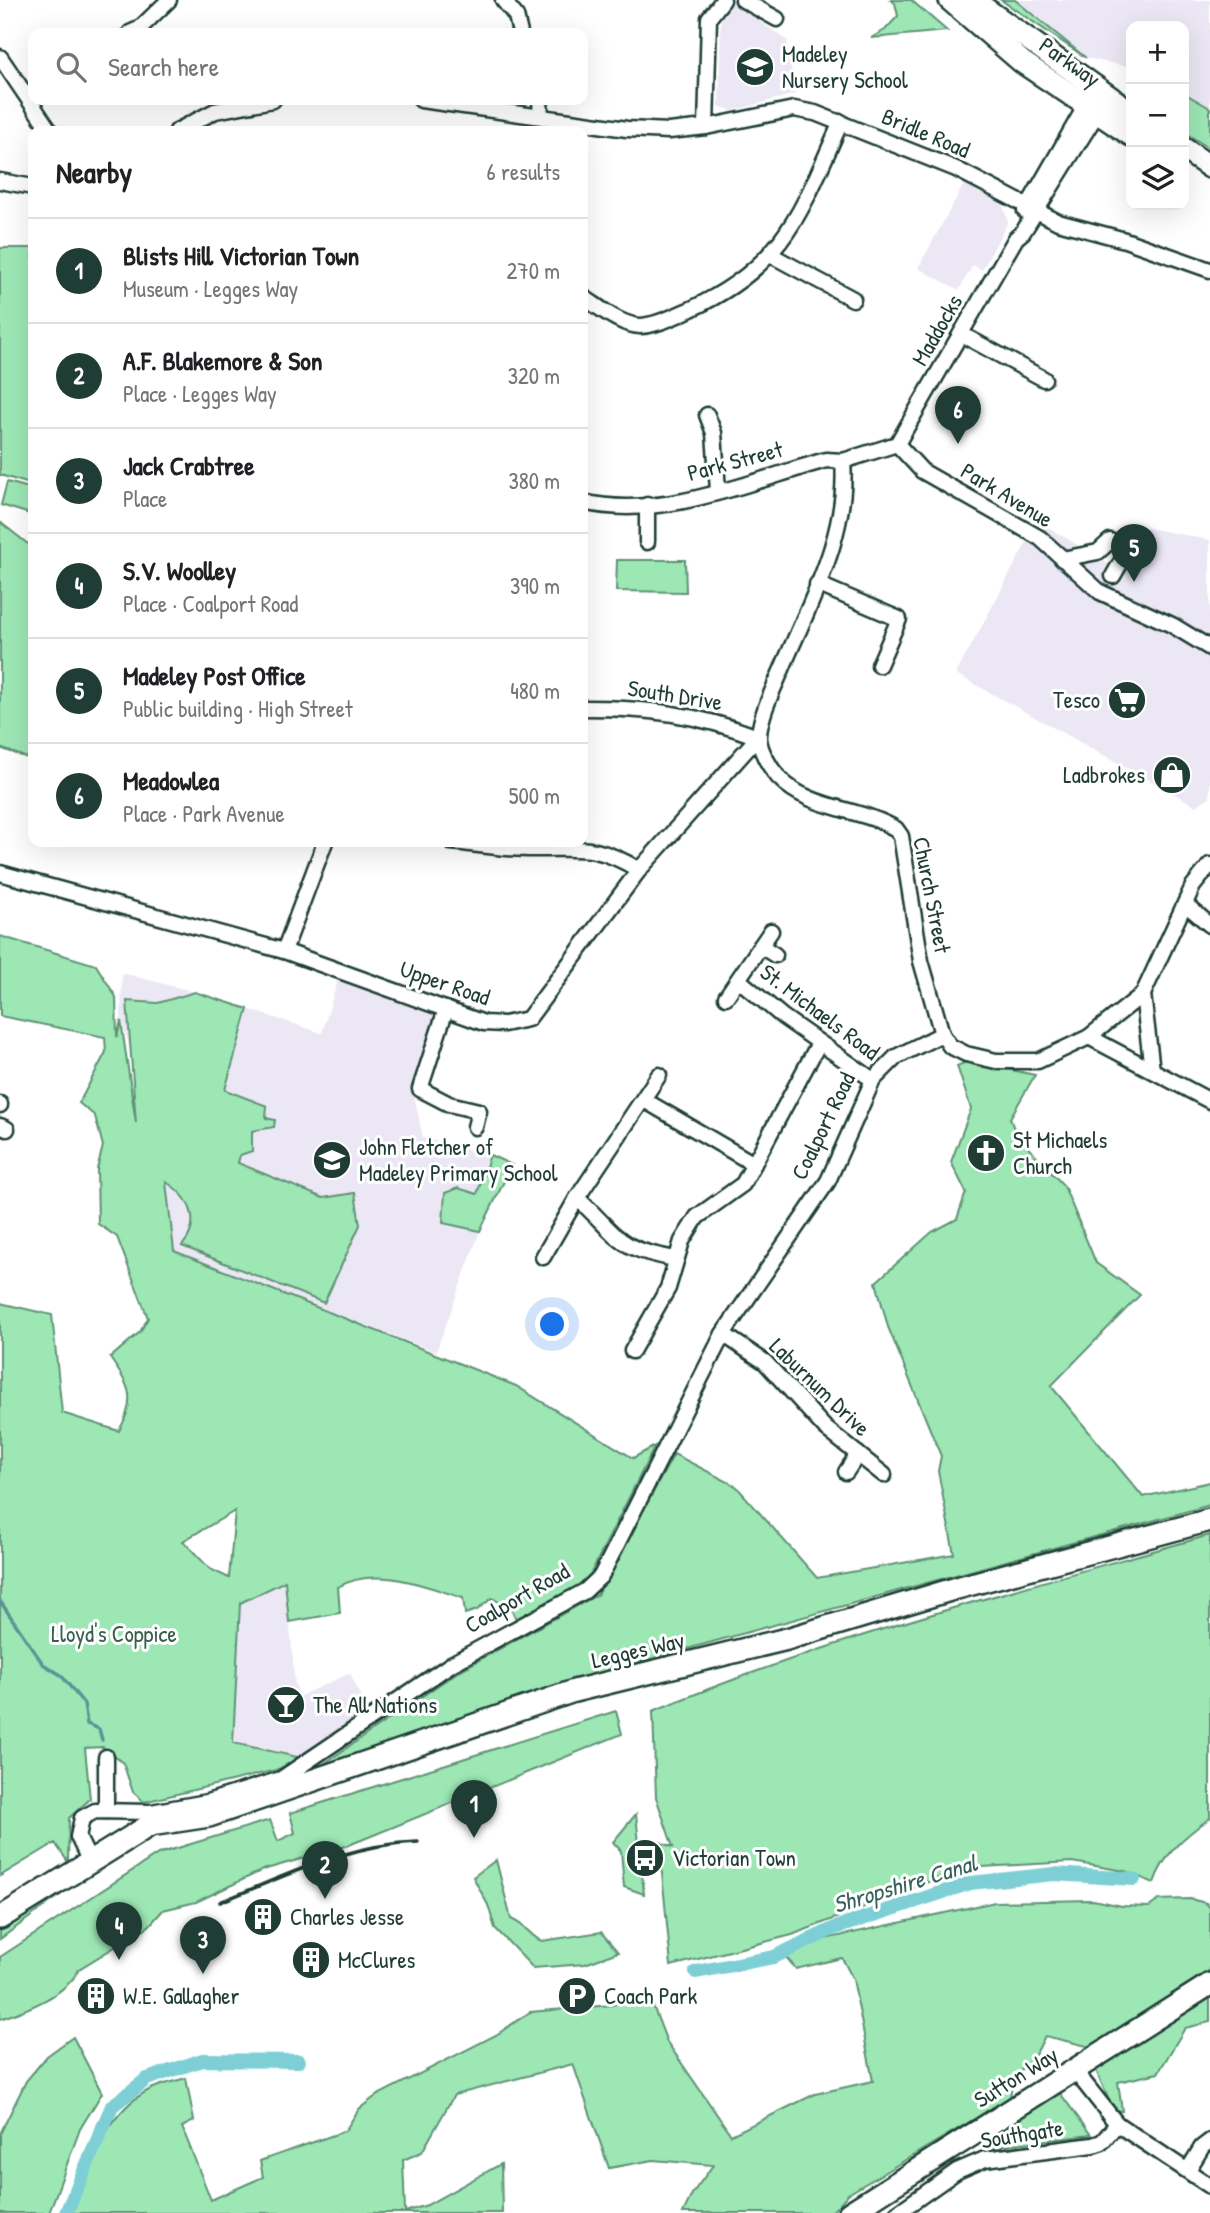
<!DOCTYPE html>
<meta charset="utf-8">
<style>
body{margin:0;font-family:"Patrick Hand",sans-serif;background:#f2f2f2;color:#202124}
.controls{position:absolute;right:21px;top:21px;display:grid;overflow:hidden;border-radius:14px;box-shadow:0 7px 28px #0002}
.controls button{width:63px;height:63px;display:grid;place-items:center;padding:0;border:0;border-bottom:2px solid #e0e0e0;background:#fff;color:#202124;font:35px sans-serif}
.you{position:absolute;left:553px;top:1325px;width:24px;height:24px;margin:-18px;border:5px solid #fff;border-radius:50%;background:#1a73e8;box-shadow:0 0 0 10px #1a73e833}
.badge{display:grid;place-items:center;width:46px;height:46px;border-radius:50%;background:#1f3d34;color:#fff;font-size:23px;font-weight:700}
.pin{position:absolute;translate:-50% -58px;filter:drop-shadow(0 2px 4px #0008)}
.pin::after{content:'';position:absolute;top:37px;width:24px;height:21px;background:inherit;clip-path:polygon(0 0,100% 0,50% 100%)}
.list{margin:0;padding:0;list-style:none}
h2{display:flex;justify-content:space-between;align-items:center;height:91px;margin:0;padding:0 28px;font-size:30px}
h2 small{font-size:23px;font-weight:400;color:#757577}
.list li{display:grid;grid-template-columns:46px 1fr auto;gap:21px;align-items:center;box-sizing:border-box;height:105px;padding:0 28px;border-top:2px solid #e0e0e0}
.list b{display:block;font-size:26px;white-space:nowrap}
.list p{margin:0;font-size:23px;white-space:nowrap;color:#757577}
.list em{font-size:23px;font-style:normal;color:#757577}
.icon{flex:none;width:38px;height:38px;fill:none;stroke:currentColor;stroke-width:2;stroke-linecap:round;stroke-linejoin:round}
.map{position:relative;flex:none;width:1210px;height:2213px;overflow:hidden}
.search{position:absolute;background:#fff;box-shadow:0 7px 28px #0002;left:28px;top:28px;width:560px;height:77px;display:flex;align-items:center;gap:18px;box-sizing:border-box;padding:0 24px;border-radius:14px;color:#757577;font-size:26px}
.panel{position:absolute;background:#fff;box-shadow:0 7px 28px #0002;left:28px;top:126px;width:560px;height:721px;border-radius:14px}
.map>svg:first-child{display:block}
.built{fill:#ece7f5}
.green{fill:#9de7b5;stroke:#5e9274;stroke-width:2;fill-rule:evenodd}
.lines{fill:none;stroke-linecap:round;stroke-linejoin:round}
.stream{stroke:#589595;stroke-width:3.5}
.canal{stroke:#7ecfd5;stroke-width:14}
.street-casing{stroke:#1f3d34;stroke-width:19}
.secondary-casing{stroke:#1f3d34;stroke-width:26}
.street{stroke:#fff;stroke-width:14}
.secondary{stroke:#fff;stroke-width:21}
.rail{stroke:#1f3d34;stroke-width:3.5}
.labels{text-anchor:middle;stroke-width:6;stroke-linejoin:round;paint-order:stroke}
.poi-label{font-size:23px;fill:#1f3d34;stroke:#fff;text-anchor:start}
.street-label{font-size:23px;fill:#1f3d34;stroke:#fff}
.park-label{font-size:23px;fill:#385f4e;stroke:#fff}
.water-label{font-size:24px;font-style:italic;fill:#37625c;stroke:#fff}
</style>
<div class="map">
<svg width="1210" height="2213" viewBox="0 0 1210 2213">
<rect width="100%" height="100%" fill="#fff"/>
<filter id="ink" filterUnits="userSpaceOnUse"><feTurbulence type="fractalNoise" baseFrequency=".0143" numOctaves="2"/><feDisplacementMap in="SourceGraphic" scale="14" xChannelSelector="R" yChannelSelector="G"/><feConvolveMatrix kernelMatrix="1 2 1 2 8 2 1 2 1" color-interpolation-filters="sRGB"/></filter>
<g filter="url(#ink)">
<g class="built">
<polygon points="1014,0 1210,0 1210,107 1184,92 1184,26 1131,26 1131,67 1086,58"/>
<polygon points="732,2 787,40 795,94 732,111 719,106 721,14"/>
<polygon points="964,184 1003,205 1008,222 982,270 973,265 959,290 918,268"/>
<polygon points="1038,521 1110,565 1143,527 1210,540 1210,797 1196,806 956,674"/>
<polygon points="122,973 195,992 322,1033 339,976 438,1014 414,1095 423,1138 490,1155 512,1165 480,1231 436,1352 174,1251 162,1153 139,1146 129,1044 121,1021"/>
<polygon points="286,1581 295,1684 300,1696 350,1673 369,1714 302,1758 233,1743 240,1603"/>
</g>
<g class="green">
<polygon points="891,0 911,0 947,31 871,38 885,30 898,16 895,3"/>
<polygon points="1001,0 1015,0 1086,58"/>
<polygon points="1184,93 1210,108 1210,149 1184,132"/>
<polygon points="0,248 33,248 33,485 0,475"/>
<polygon points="7,482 33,489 33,515 1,505"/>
<polygon points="0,522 33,548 33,760 0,748"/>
<polygon points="617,560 685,560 686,592 616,591"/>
<path d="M 0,936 L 96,965 L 116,997 L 117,1037 L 121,1021 L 136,1123 L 127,1001 L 158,1003 L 195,992 L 248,1009 L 225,1090 L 267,1106 L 266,1118 L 275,1120 L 274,1127 L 252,1131 L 252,1151 L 240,1155 L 238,1163 L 323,1198 L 355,1193 L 360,1225 L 324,1303 L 182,1246 C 202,1223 191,1197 166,1182 L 174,1251 L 516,1386 L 633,1458 L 655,1446 L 590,1575 L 580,1586 L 518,1624 L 512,1610 L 492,1598 L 477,1610 L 465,1614 L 463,1598 C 425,1586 375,1565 338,1587 L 340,1613 L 289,1622 L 285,1581 L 240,1603 L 233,1743 L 302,1758 L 276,1770 L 144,1802 L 133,1792 L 123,1763 L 103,1747 L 85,1748 L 90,1799 L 69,1818 L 68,1862 L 55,1843 L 0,1876 L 0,1303 L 52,1315 L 62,1413 L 119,1431 C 137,1398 130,1387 110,1358 L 140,1332 L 148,1318 L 117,1237 L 98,1224 L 97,1169 L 103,1146 L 95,1116 L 79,1103 L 106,1052 L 105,1037 L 0,1016 ZM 235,1511 L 229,1578 L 210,1569 L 183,1541 Z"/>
<polygon points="968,1061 1035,1075 1010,1118 1016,1134 1064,1186 1096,1263 1140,1295 1051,1386 1143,1497 1210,1482 1210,1505 556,1685 316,1769 459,1671 597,1595 674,1454 736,1486 817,1578 954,1554 938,1471 941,1456 888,1327 876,1282 932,1232 957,1219 966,1192 951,1162 971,1109 957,1066"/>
<polygon points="490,1155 512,1165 480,1231 443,1223 445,1193 458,1188 477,1194"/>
<path d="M 1210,1535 L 1210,1818 C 1185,1836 1164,1853 1154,1883 L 1125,1871 L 1072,1862 L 964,1868 L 792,1935 L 671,1966 L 659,1842 L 673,1847 L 656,1797 L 653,1711 C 833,1637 1023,1588 1210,1535 Z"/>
<path d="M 616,1711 L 622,1734 L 349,1845 L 263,1870 L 196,1902 L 163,1910 L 149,1926 L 79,1969 C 67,1995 26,2010 0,2019 L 0,1957 L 158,1854 L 270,1820 L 278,1841 L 295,1833 L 290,1813 Z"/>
<polygon points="636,1814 644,1894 624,1887 621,1851 613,1842"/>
<path d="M 496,1860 L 511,1919 C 528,1926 530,1937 542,1941 L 601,1932 L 618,1952 L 585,1964 L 533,1968 L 495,1928 L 488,1905 L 473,1877 Z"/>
<polygon points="71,1887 0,1939 0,1931"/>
<path d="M 1190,1899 L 1206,1903 L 1210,1908 L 1210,1970 L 1091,2047 L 1045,2036 C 1041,2043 1037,2054 1031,2060 C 1017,2073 1012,2079 1010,2098 L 848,2194 L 831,2213 L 683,2213 L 692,2194 L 713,2165 L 653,2160 L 609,2168 L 573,2064 L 454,2095 L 422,2152 L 403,2160 L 405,2212 L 427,2205 L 501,2164 L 502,2213 L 69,2213 C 87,2172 105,2112 149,2090 C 160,2084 174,2082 186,2078 L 194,2121 L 182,2127 L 211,2200 L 263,2177 L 260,2161 L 345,2131 L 359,2109 L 376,2096 L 496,2035 L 530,2012 L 612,2005 L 648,1993 L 667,2042 L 731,2135 L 815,2094 L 873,2081 L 853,1979 L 842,1958 L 796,1969 L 779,1949 L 995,1902 L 1093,1900 L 1122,1906 L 1149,1907 L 1159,1900 Z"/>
<polygon points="1210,1993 1210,2022 1185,2028 1158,2073 1118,2082 1122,2111 1113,2110 1095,2068"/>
<polygon points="73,2037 102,2093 80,2129 49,2213 0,2213 0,2134 26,2081 47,2056"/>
<polygon points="1060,2093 1091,2135 992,2147 984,2140"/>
</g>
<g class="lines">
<polyline class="stream" points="0,1601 43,1664 61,1675 84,1704 87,1724 99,1729 102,1740"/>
<g class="canal">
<polyline points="696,1972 774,1957 835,1928 970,1883 1054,1874 1134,1879"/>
<polyline points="66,2213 112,2106 147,2079 202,2060 299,2061"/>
</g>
<g class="street-casing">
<g id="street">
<polyline points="503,0 516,16 520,33"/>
<polyline points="743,0 777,19"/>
<polyline points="130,33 139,29 169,0"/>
<polyline points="0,57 50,131"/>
<polyline points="421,100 627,129 669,131 706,127 794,109 815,113 956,169 1058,222 1125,240 1210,270"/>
<polyline points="540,100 541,116"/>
<polyline points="706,127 709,18 723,0"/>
<polyline points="177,131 215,111 273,100"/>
<polyline points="0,181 33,187"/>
<polyline points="1025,211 1090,98"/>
<polyline points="771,255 853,299"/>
<path d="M 583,297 C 599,307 620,325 640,326 C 656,326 677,315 691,309 C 786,265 801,211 841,122"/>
<polyline points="961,334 1044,379"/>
<polyline points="707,415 714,433 718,491"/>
<polyline points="897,444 1016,238 1023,232 1101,107"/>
<polyline points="897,444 922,471 1040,538 1100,592 1172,625 1210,648"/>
<path d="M 843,461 C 849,534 809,604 782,669 C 773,690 761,713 759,735 C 758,748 770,768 779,778 C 810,810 859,807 896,829 L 901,836 L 921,961 L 942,1034 L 950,1046 L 966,1054 L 996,1061 L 1038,1061 L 1089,1037 L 1143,994 L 1193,886 L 1210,865"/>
<path d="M 583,502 C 662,521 751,481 826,460 L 843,461 L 897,444"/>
<polyline points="647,505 647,542"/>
<polyline points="1062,559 1098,552 1110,541 1128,550 1113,576"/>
<polyline points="817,584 899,619 879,665"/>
<path d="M 451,842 C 476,844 503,849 528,849 C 578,850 593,842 639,870"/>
<path d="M 0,873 L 284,951 L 484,1023 L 504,1024 L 528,1019 L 639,870 L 758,737 C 696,714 649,708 583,708"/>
<polyline points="1185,904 1210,925"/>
<polyline points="761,946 775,955"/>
<polyline points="284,951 325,842"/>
<polyline points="739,980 783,1017 873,1080"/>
<polyline points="1143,994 1152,1070"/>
<polyline points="726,997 771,931"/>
<polyline points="446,1009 420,1089 449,1104 479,1111 475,1127"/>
<polyline points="1089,1037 1210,1101"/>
<path d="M 659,1075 L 577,1198 C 620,1237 614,1248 676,1259"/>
<polyline points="644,1100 754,1164"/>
<polyline points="0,1105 0,1104"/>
<polyline points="0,1126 7,1129"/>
<polyline points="543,1257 577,1198"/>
<polyline points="723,1334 765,1362 825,1428 884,1475"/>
<polyline points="632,1351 668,1288 682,1241 697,1217 743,1184 819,1043"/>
<polyline points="846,1472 858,1454"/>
<polyline points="106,1757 106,1811"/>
<polyline points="89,1860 78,1837 82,1818 95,1811 151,1812 207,1802 281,1779 453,1663 585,1591 601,1576 723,1334 828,1181 873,1080 896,1057 942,1034"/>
<polyline points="1075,2071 1117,2124 1210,2186"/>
<polyline points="1188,2170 1202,2147 1210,2141"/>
<polyline points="897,2213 957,2171 985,2159 1093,2145 1102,2142 1117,2124"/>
</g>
</g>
<g class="secondary-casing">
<g id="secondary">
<polyline points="950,0 1022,62 1131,135"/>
<polyline points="973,0 1131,112"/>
<polyline points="1184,149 1210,167"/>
<polyline points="0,1918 150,1825 209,1816 574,1691 787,1639 957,1588 1210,1520"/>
<polyline points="849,2213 1210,1984"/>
</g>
</g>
<use href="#street" class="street"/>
<use href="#secondary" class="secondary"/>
<path class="rail" d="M 220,1902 C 286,1876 347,1844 418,1842"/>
</g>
</g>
<defs>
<g id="school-disc" transform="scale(2.0125)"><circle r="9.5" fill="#1f3d34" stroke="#fff"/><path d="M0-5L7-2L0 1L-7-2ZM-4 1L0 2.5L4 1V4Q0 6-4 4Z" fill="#fff"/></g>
<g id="supermarket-disc" transform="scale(2.0125)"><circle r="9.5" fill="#1f3d34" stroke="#fff"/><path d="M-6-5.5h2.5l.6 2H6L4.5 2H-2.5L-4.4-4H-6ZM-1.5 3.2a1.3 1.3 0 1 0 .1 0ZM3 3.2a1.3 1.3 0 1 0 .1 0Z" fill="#fff"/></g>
<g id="shop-disc" transform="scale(2.0125)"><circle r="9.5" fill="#1f3d34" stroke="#fff"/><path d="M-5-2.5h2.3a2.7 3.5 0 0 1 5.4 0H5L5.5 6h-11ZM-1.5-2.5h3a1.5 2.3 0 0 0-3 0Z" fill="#fff"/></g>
<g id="church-disc" transform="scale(2.0125)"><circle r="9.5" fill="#1f3d34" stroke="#fff"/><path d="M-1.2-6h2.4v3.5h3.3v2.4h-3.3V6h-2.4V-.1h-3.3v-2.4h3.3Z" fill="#fff"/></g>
<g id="bar-disc" transform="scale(2.0125)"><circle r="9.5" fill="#1f3d34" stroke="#fff"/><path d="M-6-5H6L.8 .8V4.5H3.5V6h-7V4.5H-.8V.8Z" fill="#fff"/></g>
<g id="bus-disc" transform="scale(2.0125)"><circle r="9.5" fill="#1f3d34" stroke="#fff"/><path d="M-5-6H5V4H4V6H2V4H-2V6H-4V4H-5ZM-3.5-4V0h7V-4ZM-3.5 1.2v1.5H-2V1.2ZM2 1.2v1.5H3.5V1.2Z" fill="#fff"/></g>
<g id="building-disc" transform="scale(2.0125)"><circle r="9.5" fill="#1f3d34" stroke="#fff"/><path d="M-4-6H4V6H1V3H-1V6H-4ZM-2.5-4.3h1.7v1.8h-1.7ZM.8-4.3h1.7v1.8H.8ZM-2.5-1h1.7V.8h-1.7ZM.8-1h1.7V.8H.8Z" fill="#fff"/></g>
<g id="parking-disc" transform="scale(2.0125)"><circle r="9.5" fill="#1f3d34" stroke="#fff"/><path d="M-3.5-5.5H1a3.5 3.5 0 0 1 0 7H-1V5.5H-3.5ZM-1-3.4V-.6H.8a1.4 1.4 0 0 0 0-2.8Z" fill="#fff"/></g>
</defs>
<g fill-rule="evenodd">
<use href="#school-disc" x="755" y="67"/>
<use href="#supermarket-disc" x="1127" y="700"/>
<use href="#shop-disc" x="1172" y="775"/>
<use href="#church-disc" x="986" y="1153"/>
<use href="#school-disc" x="332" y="1160"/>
<use href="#bar-disc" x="286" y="1705"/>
<use href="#bus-disc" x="645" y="1858"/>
<use href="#building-disc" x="263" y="1917"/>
<use href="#building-disc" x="311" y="1960"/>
<use href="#building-disc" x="96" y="1996"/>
<use href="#parking-disc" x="577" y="1996"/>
</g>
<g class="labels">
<g class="poi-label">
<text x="782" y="62">Madeley<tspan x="782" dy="26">Nursery School</tspan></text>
<text x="1100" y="708" text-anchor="end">Tesco</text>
<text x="1145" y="783" text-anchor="end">Ladbrokes</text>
<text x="1013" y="1148">St Michaels<tspan x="1013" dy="26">Church</tspan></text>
<text x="359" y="1155">John Fletcher of<tspan x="359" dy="26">Madeley Primary School</tspan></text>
<text x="313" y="1713">The All Nations</text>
<text x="672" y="1866">Victorian Town</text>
<text x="290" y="1925">Charles Jesse</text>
<text x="338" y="1968">McClures</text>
<text x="123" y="2004">W.E. Gallagher</text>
<text x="604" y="2004">Coach Park</text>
</g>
<g class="street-label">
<text transform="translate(1070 62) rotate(35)" y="8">Parkway</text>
<text transform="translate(926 133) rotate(23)" y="8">Bridle Road</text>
<text transform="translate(937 330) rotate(-60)" y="8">Maddocks</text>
<text transform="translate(735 461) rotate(-15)" y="8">Park Street</text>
<text transform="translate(1007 495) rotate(31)" y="8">Park Avenue</text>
<text transform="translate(675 695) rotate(9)" y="8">South Drive</text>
<text transform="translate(932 895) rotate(79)" y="8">Church Street</text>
<text transform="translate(445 983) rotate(19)" y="8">Upper Road</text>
<text transform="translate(820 1012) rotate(37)" y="8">St. Michaels Road</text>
<text transform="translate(823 1126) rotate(-64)" y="8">Coalport Road</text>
<text transform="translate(820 1387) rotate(44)" y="8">Laburnum Drive</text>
<text transform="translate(517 1598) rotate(-30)" y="8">Coalport Road</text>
<text transform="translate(638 1650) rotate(-13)" y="8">Legges Way</text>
<text transform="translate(1016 2077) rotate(-32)" y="8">Sutton Way</text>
<text transform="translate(1022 2134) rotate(-9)" y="8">Southgate</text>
</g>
<g class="park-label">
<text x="114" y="1642">Lloyd's Coppice</text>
</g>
<g class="water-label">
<text transform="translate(905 1884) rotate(-17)" y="8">Shropshire Canal</text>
</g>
</g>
</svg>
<div class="controls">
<button>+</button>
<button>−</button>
<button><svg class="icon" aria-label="layers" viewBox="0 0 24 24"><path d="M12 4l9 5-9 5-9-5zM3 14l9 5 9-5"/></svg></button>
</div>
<div class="you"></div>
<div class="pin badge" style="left:474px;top:1838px">1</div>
<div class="pin badge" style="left:325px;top:1899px">2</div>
<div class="pin badge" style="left:203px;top:1974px">3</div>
<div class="pin badge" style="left:119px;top:1960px">4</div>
<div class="pin badge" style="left:1134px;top:582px">5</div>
<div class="pin badge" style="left:958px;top:444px">6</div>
<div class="search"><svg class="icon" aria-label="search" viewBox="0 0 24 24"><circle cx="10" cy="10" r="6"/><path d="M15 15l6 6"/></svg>Search here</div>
<section class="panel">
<h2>Nearby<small>6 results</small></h2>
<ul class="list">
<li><span class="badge">1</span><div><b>Blists Hill Victorian Town</b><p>Museum · Legges Way</p></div><em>270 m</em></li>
<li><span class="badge">2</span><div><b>A.F. Blakemore &amp; Son</b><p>Place · Legges Way</p></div><em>320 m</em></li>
<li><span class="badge">3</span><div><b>Jack Crabtree</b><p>Place</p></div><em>380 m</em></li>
<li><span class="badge">4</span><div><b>S.V. Woolley</b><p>Place · Coalport Road</p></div><em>390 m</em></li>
<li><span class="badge">5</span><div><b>Madeley Post Office</b><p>Public building · High Street</p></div><em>480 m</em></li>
<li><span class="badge">6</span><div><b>Meadowlea</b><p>Place · Park Avenue</p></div><em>500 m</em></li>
</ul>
</section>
</div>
